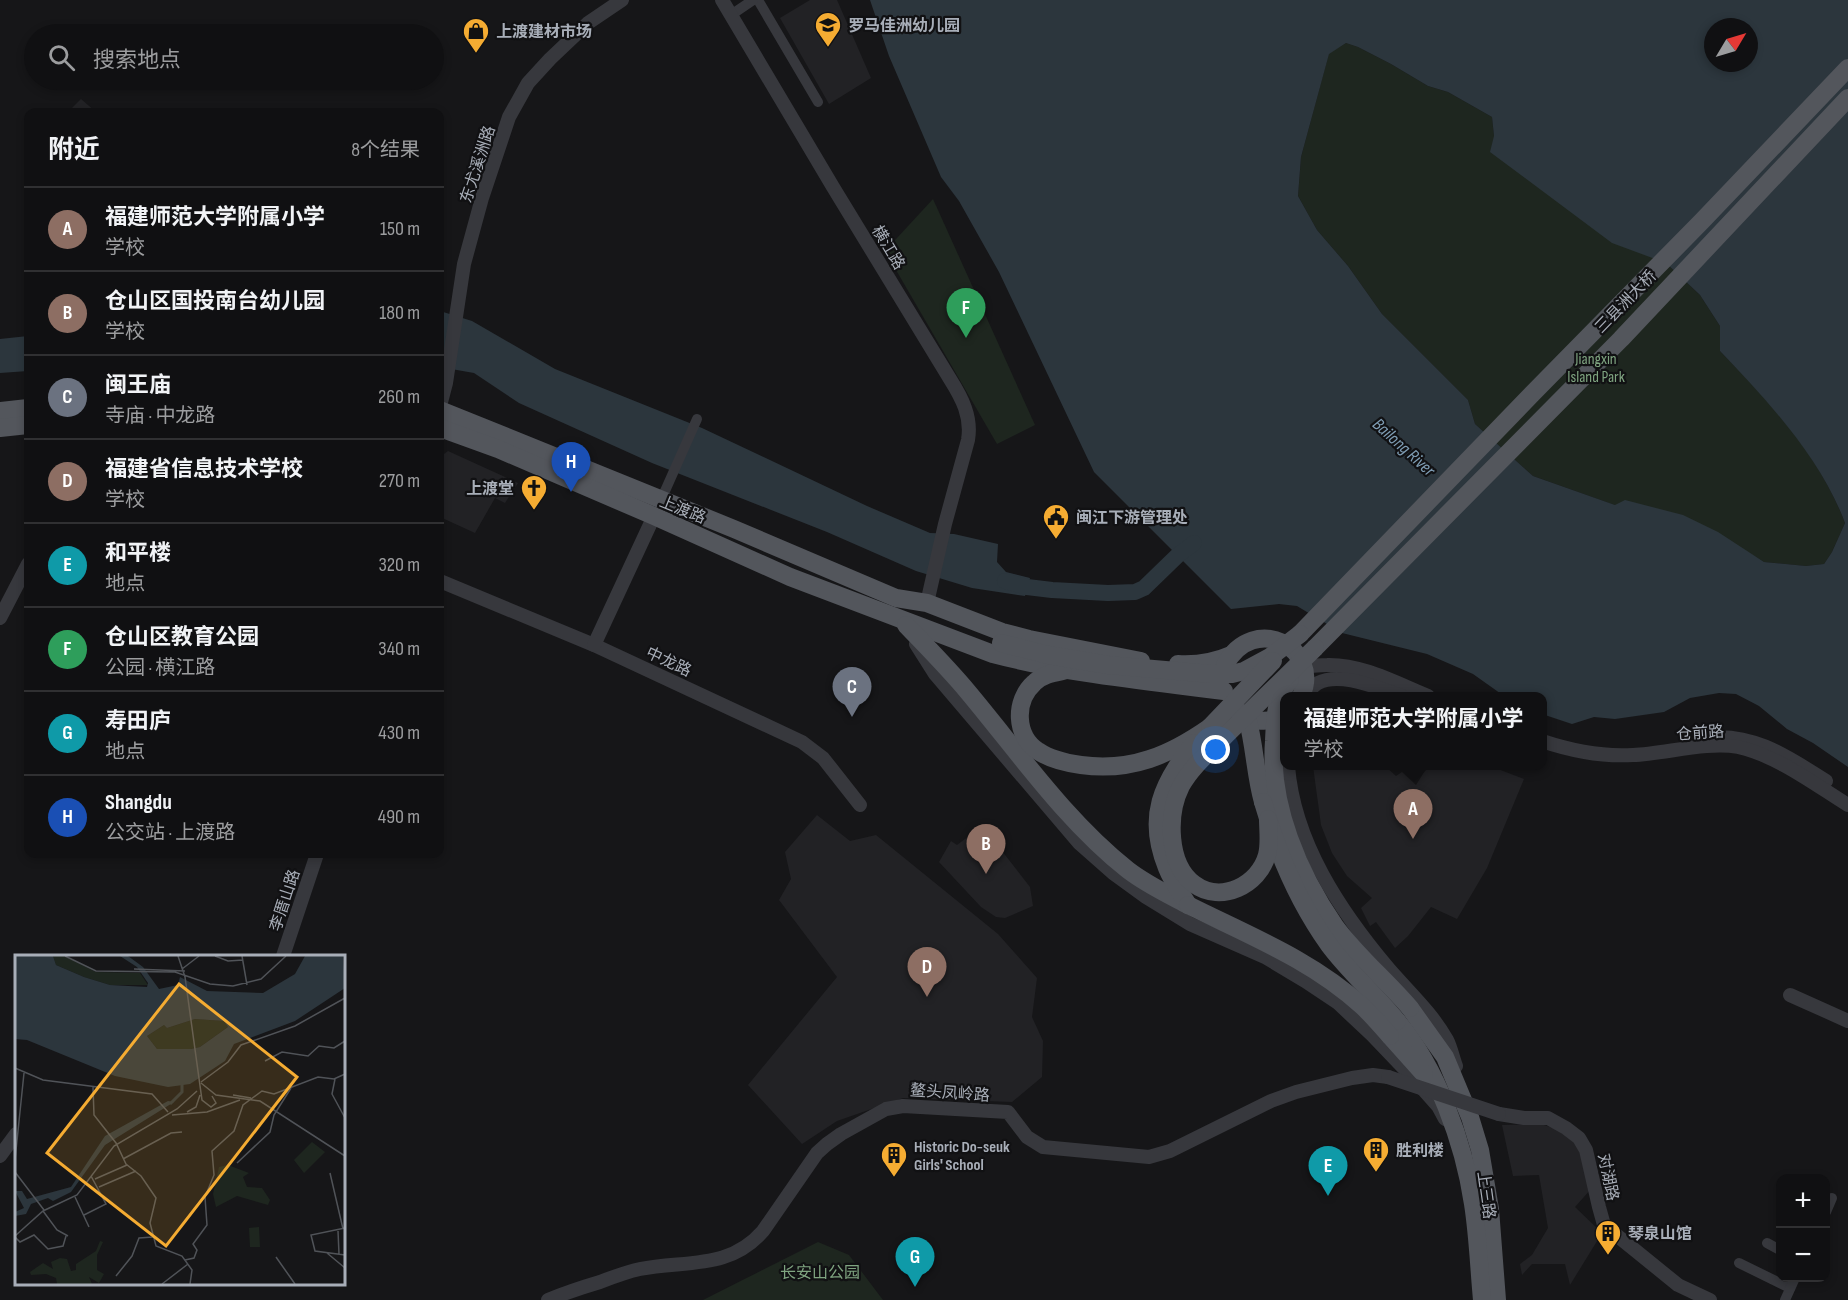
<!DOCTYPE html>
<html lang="zh">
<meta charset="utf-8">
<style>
body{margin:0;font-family:"Sofia Sans Condensed","Noto Sans SC",sans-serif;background:#19191b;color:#f1f3f6}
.controls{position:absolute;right:18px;bottom:18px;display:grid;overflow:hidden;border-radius:12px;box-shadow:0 3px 9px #0003}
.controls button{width:54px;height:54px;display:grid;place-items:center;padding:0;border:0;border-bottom:2px solid #303032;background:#101012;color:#f1f3f6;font:30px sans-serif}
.compass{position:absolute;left:1704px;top:18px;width:54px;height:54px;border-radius:50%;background:#101012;box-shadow:0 3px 9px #0003;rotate:52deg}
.you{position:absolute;left:1216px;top:750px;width:21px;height:21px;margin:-15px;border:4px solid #fff;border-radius:50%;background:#1a73e8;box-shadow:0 0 0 9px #1a73e833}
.badge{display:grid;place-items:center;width:39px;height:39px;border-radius:50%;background:#0b8043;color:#fff;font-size:20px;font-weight:700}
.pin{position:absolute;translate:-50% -50px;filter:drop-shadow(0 2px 3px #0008)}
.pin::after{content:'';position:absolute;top:32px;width:21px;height:18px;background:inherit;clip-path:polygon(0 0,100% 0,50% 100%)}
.popup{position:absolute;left:1280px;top:692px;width:267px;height:78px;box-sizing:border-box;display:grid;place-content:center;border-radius:12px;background:#101012;filter:drop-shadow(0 2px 4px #0005);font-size:20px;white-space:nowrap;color:#9c9d9f}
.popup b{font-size:22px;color:#f1f3f6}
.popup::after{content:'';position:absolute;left:50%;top:100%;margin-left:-12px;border:12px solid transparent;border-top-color:#101012}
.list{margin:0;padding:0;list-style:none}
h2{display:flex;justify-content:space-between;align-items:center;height:78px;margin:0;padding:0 24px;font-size:26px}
h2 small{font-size:20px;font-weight:400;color:#9c9d9f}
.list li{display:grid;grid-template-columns:39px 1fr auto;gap:18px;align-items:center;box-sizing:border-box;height:84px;padding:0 24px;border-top:2px solid #303032}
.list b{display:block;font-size:22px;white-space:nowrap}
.list p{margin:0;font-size:20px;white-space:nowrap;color:#9c9d9f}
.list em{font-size:20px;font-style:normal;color:#9c9d9f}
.icon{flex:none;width:33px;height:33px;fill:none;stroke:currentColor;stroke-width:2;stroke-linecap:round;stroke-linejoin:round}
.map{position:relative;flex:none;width:1848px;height:1300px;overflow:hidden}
.search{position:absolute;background:#101012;box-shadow:0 3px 9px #0003;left:24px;top:24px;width:420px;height:66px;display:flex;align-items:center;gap:15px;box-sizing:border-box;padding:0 21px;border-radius:33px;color:#9c9d9f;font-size:22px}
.panel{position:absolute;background:#101012;box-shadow:0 3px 9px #0003;left:24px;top:108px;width:420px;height:750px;border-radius:12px}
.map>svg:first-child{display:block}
.built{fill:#222225}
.green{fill:#1e261f}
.water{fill:#2c363d;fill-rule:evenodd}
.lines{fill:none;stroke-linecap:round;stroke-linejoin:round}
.river{stroke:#2c363d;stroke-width:16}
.minor{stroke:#37383d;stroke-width:10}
.tertiary{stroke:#37383d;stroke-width:14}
.primary{stroke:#53565c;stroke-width:18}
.tertiary-bridge{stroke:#37383d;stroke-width:14}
.primary-bridge{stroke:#53565c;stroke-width:18}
.labels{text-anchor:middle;stroke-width:4.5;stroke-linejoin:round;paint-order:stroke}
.poi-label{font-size:16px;font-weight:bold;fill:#a8aeb8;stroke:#111113;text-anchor:start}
.street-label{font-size:16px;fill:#a8aeb8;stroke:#111113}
.park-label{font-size:16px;fill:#7fa480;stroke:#111113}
.water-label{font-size:18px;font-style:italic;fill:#7f9db4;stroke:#111113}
.inset-river{fill:none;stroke:#2c363d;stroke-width:3}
.inset-road{fill:none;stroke:#505358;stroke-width:1.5}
.view{fill:#f5ac32;fill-opacity:0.15;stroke:#f5ac32;stroke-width:3}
.inset-edge{fill:none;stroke:#a8aeb8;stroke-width:3}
</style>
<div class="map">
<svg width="1848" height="1300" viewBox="0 0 1848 1300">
<rect width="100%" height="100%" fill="#161618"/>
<g class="built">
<polygon points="810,0 837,0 871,78 829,104 780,18"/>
<polygon points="81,99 96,112 68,112"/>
<polygon points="448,451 518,483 505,503 495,498 475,533 440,517 440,457"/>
<polygon points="1313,766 1387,766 1386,767 1396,776 1402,772 1416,785 1428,766 1490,766 1524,779 1487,868 1457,919 1431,907 1408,936 1395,948 1376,922 1370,926 1361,908 1372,898 1347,876 1332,853 1321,825"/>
<polygon points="817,815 850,841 876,835 998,934 1037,978 1032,1017 1043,1041 1042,1077 1012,1102 903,1098 837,1121 802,1144 748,1085 837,977 779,900 791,879 785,852"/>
<polygon points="977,830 990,846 995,842 1030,887 1033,906 1005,918 996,917 981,907 939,862 951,841 957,845"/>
<polygon points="1541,1124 1556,1129 1564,1134 1577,1145 1581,1152 1591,1189 1575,1207 1602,1233 1570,1285 1565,1264 1532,1264 1522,1275 1520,1264 1532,1255 1548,1228 1539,1175 1513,1176 1502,1125"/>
</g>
<g class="green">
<path d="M 1346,43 L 1358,47 L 1391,64 L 1428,86 L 1448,92 L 1492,117 L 1494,136 L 1666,263 L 1700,295 L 1720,326 L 1720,351 C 1769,401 1820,456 1845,523 L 1832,552 L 1824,564 L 1806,566 L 1764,562 L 1747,552 L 1533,476 L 1475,424 L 1468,400 L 1382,314 L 1348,266 L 1317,230 L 1298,196 L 1301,157 L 1329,53 Z"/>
<polygon points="933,199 1035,425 997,444 885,251"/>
<polygon points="818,1242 849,1255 883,1300 703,1300"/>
</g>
<g class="water">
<path d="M 870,0 L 1848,0 L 1848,767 L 1813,743 L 1787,729 L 1759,706 L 1736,694 L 1719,693 L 1690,698 L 1664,712 L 1615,719 L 1594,717 L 1572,724 L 1542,714 L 1542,696 L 1504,696 L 1473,674 L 1427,654 L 1342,633 L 1297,606 L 1279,604 L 1231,609 L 1094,472 L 999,272 L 959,201 L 941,177 L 889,56 ZM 1713,27 L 1749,27 L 1749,63 L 1713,63 ZM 1346,43 L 1358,47 L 1391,64 L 1428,86 L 1448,92 L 1492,117 L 1494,136 L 1490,152 L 1612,243 L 1666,263 L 1700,295 L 1720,326 L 1720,351 C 1767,400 1821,458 1845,523 L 1832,552 L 1824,564 L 1806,566 L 1764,562 L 1718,532 L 1683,515 L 1625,500 L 1615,505 L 1533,476 L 1475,424 L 1468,400 L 1382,314 L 1348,266 L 1317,230 L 1298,196 L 1301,157 L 1329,54 Z"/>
<polygon points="440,311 472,321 555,369 702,428 867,506 930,533 954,534 998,544 997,562 1006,572 1030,578 1025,596 972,588 916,571 827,532 652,463 519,403 474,373 440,367"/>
<polygon points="28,336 28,371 0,373 0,339"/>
</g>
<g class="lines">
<polyline class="river" points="1005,581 1027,587 1052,590 1108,593 1135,592 1144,588 1177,556 1194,543"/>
<g class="minor">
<polyline points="758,0 818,102"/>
<polyline points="731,15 753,0"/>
<polyline points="661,500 697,419"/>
<polyline points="1826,1212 1832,1198"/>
<polyline points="1767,1243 1780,1250"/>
<polyline points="1739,1263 1790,1288"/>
<polyline points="1785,1300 1795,1278"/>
</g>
<g class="tertiary">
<path d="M 722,0 L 833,187 L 950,379 C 962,398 972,417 968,440 L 945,524 L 927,603"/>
<polyline points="440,406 446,383 464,264 482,198 509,117 528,83 550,59 588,23 622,0"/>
<polyline points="440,581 594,645 802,742 823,758 860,805"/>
<polyline points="0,618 28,564"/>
<polyline points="916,644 935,674 1079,843 1113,873 1146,897 1190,924 1265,957 1305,981 1338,1003 1372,1035 1415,1080 1438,1106 1445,1119"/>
<polyline points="594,645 654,516"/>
<path d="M 1303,667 C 1311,666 1319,665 1327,665 C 1362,664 1396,683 1428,696"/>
<path d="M 1304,696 C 1308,692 1312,687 1318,683 C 1341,671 1379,689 1402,696"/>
<path d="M 1706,738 C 1753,732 1788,757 1826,781"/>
<path d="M 1542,741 C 1572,751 1601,757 1633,755 C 1664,754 1708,741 1738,747 C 1778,756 1814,784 1848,805"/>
<path d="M 1288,766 C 1294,842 1340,911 1389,969 C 1409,992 1432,1013 1447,1040 C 1451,1048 1453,1058 1456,1066"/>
<polyline points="283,956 317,854"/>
<polyline points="1790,995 1848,1021"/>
<polyline points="1499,1114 1524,1118 1548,1118 1566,1128 1579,1138 1586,1150 1599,1207 1604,1225 1678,1285 1710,1300"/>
<polyline points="0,1156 16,1134"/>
<path d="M 548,1300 C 565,1293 583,1287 600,1282 C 613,1277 626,1272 640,1269 C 686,1260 729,1270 763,1231 L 817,1153 L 827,1144 L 841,1134 L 886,1109 L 903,1106 L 1008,1112 L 1027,1137 L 1043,1147 L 1149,1157 L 1170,1151 L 1271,1101 L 1296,1092 L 1352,1078 L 1373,1075 L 1388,1077"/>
</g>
<g class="primary">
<polyline points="440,410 734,529 896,598 927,603 1002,632 1029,639 1141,661"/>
<polyline points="0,411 28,408"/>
<polyline points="0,428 28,425"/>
<path d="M 440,428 L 498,449 L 654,516 L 790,577 L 993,654 C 1069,674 1147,681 1224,691"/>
<path d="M 906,625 C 927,647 949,669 968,692 C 1019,753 1066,821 1128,870 C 1146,884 1167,894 1188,905"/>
<polyline points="1300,634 1532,394 1702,221 1848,68"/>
<polyline points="1315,648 1621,339 1848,98"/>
<path d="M 1178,664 C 1197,665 1213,663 1231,655"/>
<path d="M 1225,665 C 1254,611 1323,649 1301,696"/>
<path d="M 1063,671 C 1053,673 1042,675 1034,683 C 1014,701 1015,736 1038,751 C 1051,760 1066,763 1081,765 C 1131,772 1170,755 1210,727"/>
<path d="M 1234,707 C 1247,722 1267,725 1284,715"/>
<path d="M 1247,717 C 1255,746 1255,774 1263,802"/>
<path d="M 1188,905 C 1181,893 1172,881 1167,868 C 1146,817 1162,783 1194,743"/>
<polyline points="1410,1008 1445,1057 1470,1117 1480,1150 1490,1209 1497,1300"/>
<path d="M 1397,1021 C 1437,1068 1464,1143 1473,1204 C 1478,1236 1479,1268 1482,1300"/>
<polyline points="1390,1036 1424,1074"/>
</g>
<polyline class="tertiary-bridge" points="1388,1077 1499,1114"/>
<g class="primary-bridge">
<polyline points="1001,643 1048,655 1108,665 1211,674 1232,674 1244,671 1270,657 1300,634"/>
<path d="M 1290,680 C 1275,698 1275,719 1274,741 C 1269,805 1299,874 1335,926 C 1356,955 1386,980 1410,1008"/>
<polyline points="1210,727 1273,661"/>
<path d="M 1263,802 C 1277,852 1299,903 1329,945 C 1349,972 1376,995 1397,1021"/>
<path d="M 1268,819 C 1268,831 1270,843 1267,855 C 1259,885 1221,904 1194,884 C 1167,864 1167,814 1181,786 C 1192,766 1211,751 1226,735 C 1256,706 1285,677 1315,648"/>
<path d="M 1188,905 C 1248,935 1312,960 1362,1006 C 1372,1015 1381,1026 1390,1036"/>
</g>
</g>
<defs>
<g id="school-pin" transform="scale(1.35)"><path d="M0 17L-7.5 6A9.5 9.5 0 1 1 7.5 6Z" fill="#f5ac32" stroke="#111113"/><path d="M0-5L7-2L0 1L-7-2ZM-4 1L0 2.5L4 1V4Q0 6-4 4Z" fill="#111"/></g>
<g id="shop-pin" transform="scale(1.35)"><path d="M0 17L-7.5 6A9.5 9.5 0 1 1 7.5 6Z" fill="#f5ac32" stroke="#111113"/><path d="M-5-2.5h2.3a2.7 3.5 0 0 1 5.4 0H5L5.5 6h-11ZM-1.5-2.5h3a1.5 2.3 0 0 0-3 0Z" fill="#111"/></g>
<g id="church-pin" transform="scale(1.35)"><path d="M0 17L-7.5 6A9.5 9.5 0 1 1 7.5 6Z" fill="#f5ac32" stroke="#111113"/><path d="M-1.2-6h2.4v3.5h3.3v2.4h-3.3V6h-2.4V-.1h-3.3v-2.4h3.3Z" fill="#111"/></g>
<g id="civic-pin" transform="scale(1.35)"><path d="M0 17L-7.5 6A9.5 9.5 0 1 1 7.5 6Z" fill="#f5ac32" stroke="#111113"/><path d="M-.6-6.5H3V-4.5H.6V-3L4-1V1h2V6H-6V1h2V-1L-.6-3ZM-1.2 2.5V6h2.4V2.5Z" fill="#111"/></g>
<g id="building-pin" transform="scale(1.35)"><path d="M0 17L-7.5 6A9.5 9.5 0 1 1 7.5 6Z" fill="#f5ac32" stroke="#111113"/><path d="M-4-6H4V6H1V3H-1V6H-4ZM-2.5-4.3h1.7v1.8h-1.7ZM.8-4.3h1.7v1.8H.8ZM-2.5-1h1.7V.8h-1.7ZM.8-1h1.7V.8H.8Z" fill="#111"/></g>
</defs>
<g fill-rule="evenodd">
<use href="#school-pin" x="828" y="25"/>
<use href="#shop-pin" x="476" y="31"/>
<use href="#church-pin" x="534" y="488"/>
<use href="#civic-pin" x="1056" y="517"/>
<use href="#building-pin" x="1376" y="1150"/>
<use href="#building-pin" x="894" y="1155"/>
<use href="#building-pin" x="1608" y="1233"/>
</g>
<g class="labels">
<g class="poi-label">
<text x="848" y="31">罗马佳洲幼儿园</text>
<text x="496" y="37">上渡建材市场</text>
<text x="514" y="494" text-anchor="end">上渡堂</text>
<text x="1076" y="523">闽江下游管理处</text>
<text x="914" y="1152">Historic Do-seuk<tspan x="914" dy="18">Girls' School</tspan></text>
<text x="1396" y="1156">胜利楼</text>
<text x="1628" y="1239">琴泉山馆</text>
</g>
<g class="street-label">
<text transform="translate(477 164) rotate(-72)" y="6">东尤溪洲路</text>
<text transform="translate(889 247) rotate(59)" y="6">横江路</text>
<text transform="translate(1625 301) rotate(-46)" y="6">三县洲大桥</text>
<text transform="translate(683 509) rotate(22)" y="6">上渡路</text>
<text transform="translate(669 661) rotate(25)" y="6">中龙路</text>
<text transform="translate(1700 732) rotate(-4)" y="6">仓前路</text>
<text transform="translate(284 900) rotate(-72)" y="6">李厝山路</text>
<text transform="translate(950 1092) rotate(4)" y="6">鳌头凤岭路</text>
<text transform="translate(1609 1177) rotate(78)" y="6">对湖路</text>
<text transform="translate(1487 1195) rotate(82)" y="6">上三路</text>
</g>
<g class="park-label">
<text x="1596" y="364">Jiangxin<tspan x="1596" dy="18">Island Park</tspan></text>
<text x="820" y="1278">长安山公园</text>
</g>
<g class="water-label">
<text transform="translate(1404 447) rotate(42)" y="6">Bailong River</text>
</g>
</g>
<g transform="translate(15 955)">
<rect width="330" height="330" fill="#161618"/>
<path d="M 38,1 L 49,1 L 81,17 L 125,18 L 133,30 L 95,30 L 69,22 L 41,10 ZM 180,64 L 209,66 L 213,72 L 185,92 L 176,94 L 142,94 L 132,81 L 149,70 L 152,73 ZM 297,187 L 310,197 L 289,218 L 279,205 ZM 213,210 L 234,218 L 228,222 L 232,232 L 247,233 L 255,245 L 253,250 L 222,241 L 201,252 L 198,239 L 204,212 ZM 244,272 L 245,292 L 235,292 L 234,273 ZM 85,286 L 88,287 L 82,300 L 82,315 L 89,319 L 84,328 L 74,322 L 77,329 L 42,329 L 41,323 L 31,319 L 16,320 L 15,317 L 28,308 L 38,314 L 36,307 L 45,303 L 52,304 L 56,316 L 61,315 L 61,309 L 81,296 Z" fill="#1e261f"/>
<path d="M 0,1 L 38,1 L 41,10 L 69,22 L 95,30 L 132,32 L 133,28 L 122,12 L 105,1 L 113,1 L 128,12 L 144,34 L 163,30 L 165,22 L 192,36 L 248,38 L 280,19 L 290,1 L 328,1 L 330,33 L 280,66 L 219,89 L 210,106 L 175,129 L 153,132 L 100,121 L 12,85 L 0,84 ZM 180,64 L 209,66 L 213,72 L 185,92 L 176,94 L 142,94 L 132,81 L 149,70 L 152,73 ZM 153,146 L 159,147 L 90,190 L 56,237 L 38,246 L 33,243 L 16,249 L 11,259 L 0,261 L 0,257 L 9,253 L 0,236 L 7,236 L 12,244 L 56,232 L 90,181 Z" fill="#2c363d" fill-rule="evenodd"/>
<path class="inset-river" d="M 155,149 L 167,137 L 167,126"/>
<path class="inset-road" d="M 50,1 L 81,16 L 160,17 L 195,29 L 218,31 L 246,24 L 271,1M 163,1 L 170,22 L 187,145 L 196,152 L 201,148 L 197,141M 200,1 L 213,6 L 228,5M 227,1 L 232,30M 119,14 L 170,16M 167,14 L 184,1M 250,106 L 267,97 L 293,101 L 304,91 L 319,93 L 330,86M 0,113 L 28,125 L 137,139 L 153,157M 320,124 L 317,139 L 330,163M 186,127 L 213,107 L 226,90 L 280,71 L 330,43M 186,128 L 201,140 L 245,146 L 330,201M 78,132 L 79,160 L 101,188 L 111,209 L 126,221 L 141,243 L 135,268 L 141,291 L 167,301 L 177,315 L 175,329M 218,140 L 236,143M 172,157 L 181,152 L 185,140M 157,160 L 192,157 L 225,145M 108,204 L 156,178 L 167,177M 0,205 L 9,118M 222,208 L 255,177 L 259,160 L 276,133M 0,217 L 29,255M 315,218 L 328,274M 80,224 L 112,210M 84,232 L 121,216M 60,242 L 74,272M 28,256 L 42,275 L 53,281M 69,260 L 91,249 L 76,221M 330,273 L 296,280 L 300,296 L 330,300M 323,276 L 324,299M 0,281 L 28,256 L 62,240 L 99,191 L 162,154 L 182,136M 0,282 L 5,287 L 19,280 L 33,294 L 48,291 L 51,281M 312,298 L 330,313M 261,302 L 280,329M 170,305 L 179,303 L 182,295 L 178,289 L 192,270 L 190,242 L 199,220 L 197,196 L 219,176 L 228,150 L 247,136 L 259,139 L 303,122 L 319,124 L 330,119M 101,321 L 117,301 L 124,283 L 138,282M 147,329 L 173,309"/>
<path class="view" d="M 164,29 L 282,122 L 151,291 L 32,198 Z"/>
<rect width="330" height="330" class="inset-edge"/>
</g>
</svg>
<div class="controls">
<button>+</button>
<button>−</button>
</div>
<svg class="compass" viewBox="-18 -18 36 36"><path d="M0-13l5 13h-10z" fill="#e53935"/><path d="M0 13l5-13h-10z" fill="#9c9d9f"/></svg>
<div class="you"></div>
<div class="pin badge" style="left:1413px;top:839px;background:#8d6e63">A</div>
<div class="popup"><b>福建师范大学附属小学</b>学校</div>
<div class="pin badge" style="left:986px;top:874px;background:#8d6e63">B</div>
<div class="pin badge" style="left:852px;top:717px;background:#6b7280">C</div>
<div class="pin badge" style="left:927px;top:997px;background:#8d6e63">D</div>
<div class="pin badge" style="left:1328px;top:1196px;background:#0f9aa8">E</div>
<div class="pin badge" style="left:966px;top:338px;background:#2e9e5b">F</div>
<div class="pin badge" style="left:915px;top:1287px;background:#0f9aa8">G</div>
<div class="pin badge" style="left:571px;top:492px;background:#1a4fb4">H</div>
<div class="search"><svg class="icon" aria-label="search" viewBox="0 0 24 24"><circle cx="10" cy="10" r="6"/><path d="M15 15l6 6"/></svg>搜索地点</div>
<section class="panel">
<h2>附近<small>8个结果</small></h2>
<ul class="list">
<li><span class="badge" style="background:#8d6e63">A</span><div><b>福建师范大学附属小学</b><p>学校</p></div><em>150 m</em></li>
<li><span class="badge" style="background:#8d6e63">B</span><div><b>仓山区国投南台幼儿园</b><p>学校</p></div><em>180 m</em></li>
<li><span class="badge" style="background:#6b7280">C</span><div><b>闽王庙</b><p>寺庙 · 中龙路</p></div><em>260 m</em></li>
<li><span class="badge" style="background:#8d6e63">D</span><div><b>福建省信息技术学校</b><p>学校</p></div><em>270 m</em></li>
<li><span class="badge" style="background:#0f9aa8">E</span><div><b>和平楼</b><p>地点</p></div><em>320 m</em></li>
<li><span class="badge" style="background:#2e9e5b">F</span><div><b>仓山区教育公园</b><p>公园 · 横江路</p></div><em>340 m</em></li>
<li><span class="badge" style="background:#0f9aa8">G</span><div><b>寿田庐</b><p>地点</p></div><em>430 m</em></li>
<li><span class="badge" style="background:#1a4fb4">H</span><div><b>Shangdu</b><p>公交站 · 上渡路</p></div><em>490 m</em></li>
</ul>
</section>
</div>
